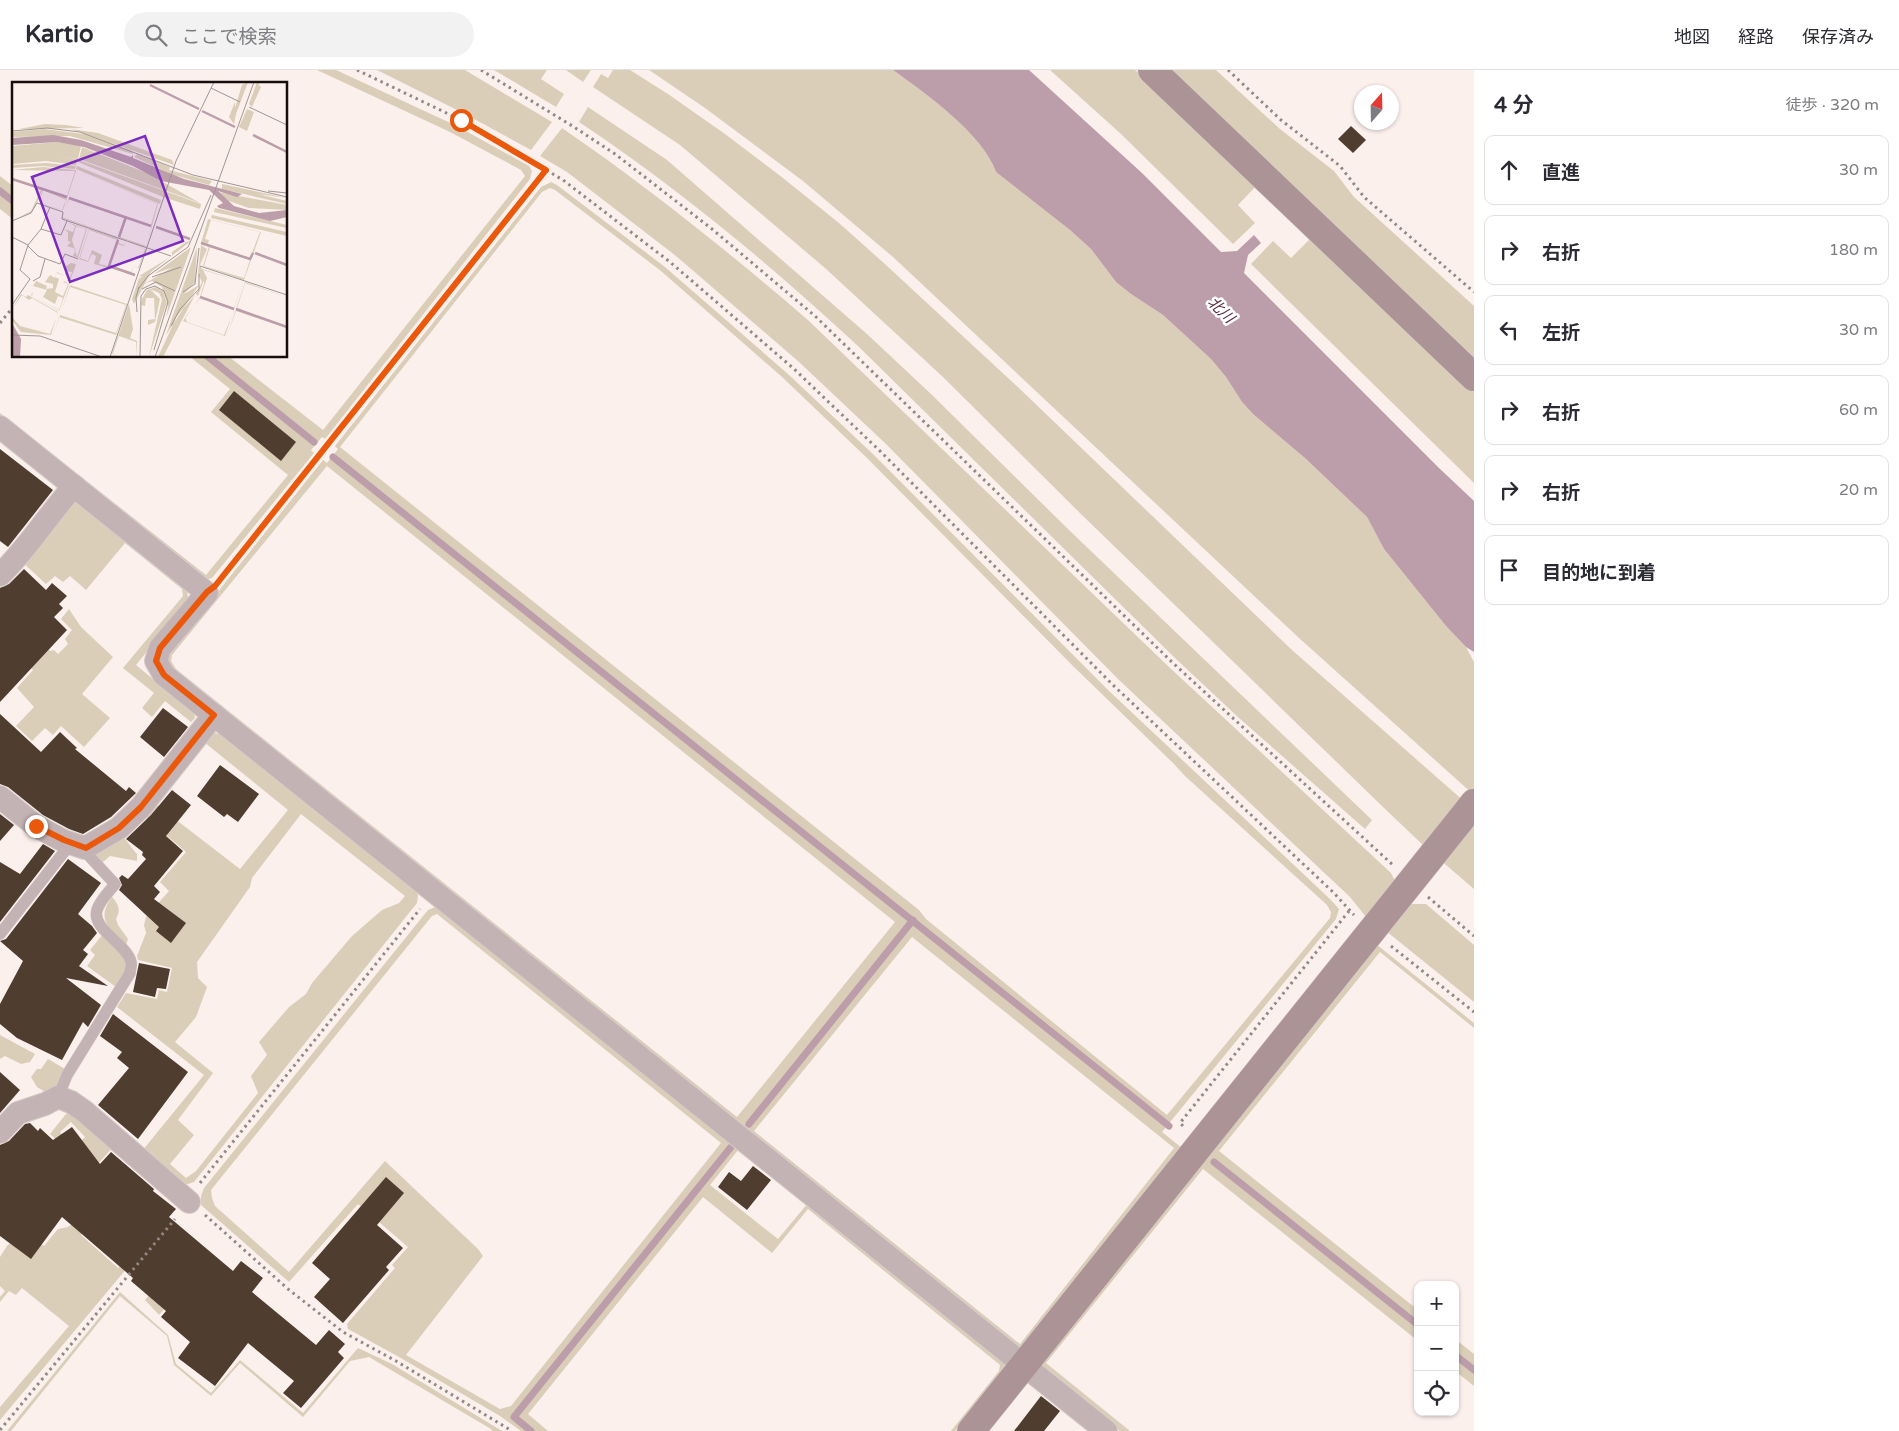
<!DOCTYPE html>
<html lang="ja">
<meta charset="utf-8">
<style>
body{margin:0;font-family:"Varela Round","Noto Sans JP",sans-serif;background:#f2f2f3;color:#2b2b33}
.controls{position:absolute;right:15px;bottom:15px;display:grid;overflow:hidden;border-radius:10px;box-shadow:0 1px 4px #0004}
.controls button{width:45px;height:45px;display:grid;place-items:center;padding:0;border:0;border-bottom:1px solid #e1e1e2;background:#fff;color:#2b2b33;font:25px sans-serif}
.compass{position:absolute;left:1354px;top:15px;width:45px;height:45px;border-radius:50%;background:#fff;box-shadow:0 1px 4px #0004;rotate:20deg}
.stop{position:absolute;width:15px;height:15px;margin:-11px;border:4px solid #ea580c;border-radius:50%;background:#fff}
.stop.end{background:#ea580c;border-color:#fff;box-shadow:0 1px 5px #0008}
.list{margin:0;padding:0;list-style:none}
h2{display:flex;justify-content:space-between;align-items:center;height:65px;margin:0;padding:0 20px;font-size:21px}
h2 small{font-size:16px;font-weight:400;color:#7c7c81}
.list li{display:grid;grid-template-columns:32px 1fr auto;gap:15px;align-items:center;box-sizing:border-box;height:70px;margin:0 10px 10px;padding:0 10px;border:1px solid #e1e1e2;border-radius:10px}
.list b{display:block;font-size:19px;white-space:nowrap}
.list em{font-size:16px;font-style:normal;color:#7c7c81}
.icon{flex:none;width:28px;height:28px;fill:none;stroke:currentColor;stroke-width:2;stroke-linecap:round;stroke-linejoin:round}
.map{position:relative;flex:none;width:1474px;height:1361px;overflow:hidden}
header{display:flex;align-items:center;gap:30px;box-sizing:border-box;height:70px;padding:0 25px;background:#fff;border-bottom:1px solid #e1e1e2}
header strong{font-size:24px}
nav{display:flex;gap:28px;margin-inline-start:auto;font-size:18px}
.search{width:350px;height:45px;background:#f2f2f3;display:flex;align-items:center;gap:12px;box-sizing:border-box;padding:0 18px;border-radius:28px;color:#7c7c81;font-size:19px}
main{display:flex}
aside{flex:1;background:#fff}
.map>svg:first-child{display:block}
.green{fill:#daceb8;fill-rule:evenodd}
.water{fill:#bc9daa}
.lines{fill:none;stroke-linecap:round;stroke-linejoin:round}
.stream{stroke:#bc9daa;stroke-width:7}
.building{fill:#4f3d30}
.lane-casing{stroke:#d7ccc9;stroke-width:12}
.street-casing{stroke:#d7ccc9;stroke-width:24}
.secondary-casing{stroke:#d7ccc9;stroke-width:29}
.path{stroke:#928885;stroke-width:3;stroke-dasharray:2.5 4;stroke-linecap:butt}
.lane{stroke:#c4b3b4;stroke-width:11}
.street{stroke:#c4b3b4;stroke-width:22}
.secondary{stroke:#ac9496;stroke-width:28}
.route{stroke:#ea580c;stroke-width:6}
.labels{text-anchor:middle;stroke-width:5;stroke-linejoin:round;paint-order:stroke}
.water-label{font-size:15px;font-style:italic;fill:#562a3f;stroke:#fff}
.inset-river{fill:none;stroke:#bc9daa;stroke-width:2.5}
.inset-road{fill:none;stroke:#a09693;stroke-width:1}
.view{fill:#7b2cbf;fill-opacity:0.15;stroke:#7b2cbf;stroke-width:2.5}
.inset-edge{fill:none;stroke:#170e0c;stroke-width:2.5}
</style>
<header>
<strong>Kartio</strong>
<div class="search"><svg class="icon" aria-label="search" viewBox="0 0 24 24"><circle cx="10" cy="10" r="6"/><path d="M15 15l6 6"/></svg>ここで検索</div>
<nav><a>地図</a><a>経路</a><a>保存済み</a></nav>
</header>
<main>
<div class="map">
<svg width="1474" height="1361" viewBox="0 0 1474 1361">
<rect width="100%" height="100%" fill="#fcf0ed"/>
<g class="green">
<polygon points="317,0 336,0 457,56 529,96 532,101 530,109 325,369 322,367 311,380 314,383 212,508 205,510 0,347 0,343 206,505 288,405 211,342 230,319 189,286 228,286 323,360 525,106 521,100 450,62"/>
<polygon points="377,0 465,0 552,52 531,80 465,44"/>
<polygon points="494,0 547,0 541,9 564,24 556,37"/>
<polygon points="566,0 591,0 583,12"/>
<polygon points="613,0 630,0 668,24 725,64 783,108 839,153 886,195 1022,321 1292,580 1474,740 1474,819 1424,776 1383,737 1082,445 944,308 825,198 680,75 593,17 601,4 608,8"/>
<path d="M 649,0 L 893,0 C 925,23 983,64 996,102 L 1070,160 L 1091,179 L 1116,212 L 1131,224 L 1163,245 L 1211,289 L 1226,307 L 1242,332 L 1253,344 L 1306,389 L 1367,447 L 1384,479 L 1446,556 L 1466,577 L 1474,592 L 1474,725 L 1299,568 L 893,187 L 803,111 L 705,38 Z"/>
<polygon points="1050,0 1135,0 1258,114 1238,135 1255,153 1233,174 1121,64"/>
<polygon points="1167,0 1216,0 1280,59 1334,101 1354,127 1474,236 1474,292"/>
<path d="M 588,37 L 667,90 L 867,264 L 931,324 L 1070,461 L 1372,750 L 1365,759 L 1239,648 L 1175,588 L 858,276 C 771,195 678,118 579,52 Z"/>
<path d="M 562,58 C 648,117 729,182 809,251 L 1169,597 L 1391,803 L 1395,811 L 1366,847 L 1350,827 L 1118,609 L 886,374 L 799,292 L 676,186 L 567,102 L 540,86 Z"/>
<polygon points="0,106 14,117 14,150 0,139"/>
<path d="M 551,112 L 557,115 L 665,197 L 788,304 L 875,386 L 1107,619 L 1331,830 L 1339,839 L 1336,849 L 1162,1062 L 1182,1078 L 1021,1279 L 173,602 L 167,590 L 169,583 L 323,390 L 327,393 L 338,379 L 335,376 L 541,117 ZM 550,118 L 555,120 L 661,201 L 781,306 L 867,388 L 1073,596 L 1174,694 L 1185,706 L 1327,835 L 1331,842 L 1330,848 L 1167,1045 L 926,849 L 919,840 L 340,377 L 542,122 ZM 327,396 L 895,852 L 737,1047 L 176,599 L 171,591 L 172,585 ZM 912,867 L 1174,1078 L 1020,1274 L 754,1061 Z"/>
<polygon points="1313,166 1474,322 1474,413 1251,194 1273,171 1291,188"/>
<polygon points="72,426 187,521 188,528 185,535 136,595 194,643 195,648 191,652 165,631 152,647 142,638 154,623 123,598 183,526 182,519 125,473 86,520 70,506 63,512 55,506 46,514 21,491"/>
<polygon points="0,524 32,564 50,581 54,580 58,584 68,574 65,569 72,560 61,549 69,539 81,557 113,587 82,624 110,648 84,677 61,656 53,665 45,658 32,671 16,656 34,637 17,618 33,600 21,587"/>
<path d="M 214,663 L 225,665 L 415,818 L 418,825 L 417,833 L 194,1112 L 185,1115 L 142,1081 L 204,1005 L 117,937 L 126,923 L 157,929 L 159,920 L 167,922 L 172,898 L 138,890 L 137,886 L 146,863 L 144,855 L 146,847 L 169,821 L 160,812 L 186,782 L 146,748 L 144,745 L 153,732 L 240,799 L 288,740 L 204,672 ZM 301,744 L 405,826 L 399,833 L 382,840 L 352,866 L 312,913 L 306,924 L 289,937 L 259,972 L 267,985 L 251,1006 L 258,1023 L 196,1101 L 186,1108 L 170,1094 L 194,1065 L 178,1050 L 213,1003 L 175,972 L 196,947 L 207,917 L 198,908 L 197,892 L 250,817 L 252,808 Z"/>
<path d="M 121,765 C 128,771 131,778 137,784 L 137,791 L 110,786 L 102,793 L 96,786 L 96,781 Z"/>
<path d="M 112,827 C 119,835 121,840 116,849 L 118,855 L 128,869 L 126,875 C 110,858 95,850 112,827 Z"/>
<polygon points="1409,834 1426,834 1474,875 1474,932 1386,861"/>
<path d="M 435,837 L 442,840 L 739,1079 L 710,1115 L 778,1169 L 808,1133 L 1007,1296 L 955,1361 L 951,1361 L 999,1301 L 1000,1295 L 808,1139 L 772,1183 L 703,1127 L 528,1344 L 548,1361 L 521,1361 L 500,1346 L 399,1287 L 348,1259 L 347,1254 L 395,1198 L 392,1195 L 408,1177 L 358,1134 L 289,1212 L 201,1135 L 201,1126 L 204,1118 L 428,840 ZM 437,844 L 721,1073 L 511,1336 L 500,1339 L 406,1285 L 483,1186 L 478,1179 L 385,1091 L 289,1202 L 215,1136 L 212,1128 L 211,1120 L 432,846 Z"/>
<polygon points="103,864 122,885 127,893 125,903 116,917 87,896 95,885 90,880"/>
<polygon points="1376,874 1474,953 1474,958 1380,882 1219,1081 1418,1240 1418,1271 1203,1099 1046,1293 1130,1361 1120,1361 1041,1298 1039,1293"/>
<polygon points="0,965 35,984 30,992 21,994 5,986 0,989"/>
<polygon points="48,989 65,999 55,1019 50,1025 37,1017 31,1007 37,999 41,999"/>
<polygon points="72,1042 115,1075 95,1097 75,1077 85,1067 71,1052 60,1062 66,1069 61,1074 50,1064 66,1044"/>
<polygon points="76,1151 88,1157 81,1165 118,1198 139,1175 143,1179 0,1350 0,1337 69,1256 22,1218 16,1225 9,1221 0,1232 0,1227 5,1221 0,1216 0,1187 7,1176 22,1160 44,1176 58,1159 68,1157"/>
<polygon points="120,1222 168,1265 176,1294 211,1323 240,1290 303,1343 358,1278 392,1294 502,1361 492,1361 491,1359 369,1287 350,1291 303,1347 240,1293 211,1326 174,1295 167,1266 120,1226 11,1361 7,1361"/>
<polygon points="151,1223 174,1228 159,1245 145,1230"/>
<polygon points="1455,1269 1474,1284 1474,1316 1455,1301"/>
</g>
<path class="water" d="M 893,0 L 1029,0 L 1142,103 L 1221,182 L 1237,181 L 1254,165 L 1261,173 L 1248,185 L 1244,203 L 1439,398 L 1474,431 L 1474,582 L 1466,577 L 1446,556 L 1384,479 L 1367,447 L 1306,389 L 1253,344 L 1242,332 L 1226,307 L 1211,289 L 1163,245 L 1131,224 L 1116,212 L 1091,179 L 1070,160 L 996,102 C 983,64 925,23 893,0 Z"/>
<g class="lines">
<g class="stream">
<polyline points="0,121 14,132"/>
<polyline points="207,286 314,372"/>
<polyline points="333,387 1169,1056"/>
<polyline points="749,1054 913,850"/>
<polyline points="1214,1092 1418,1255"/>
<polyline points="1455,1285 1474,1300"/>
<polyline points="531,1361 514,1347 731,1077"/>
</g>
</g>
<g class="building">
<polygon points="1351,56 1366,70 1353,83 1338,69"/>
<polygon points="234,321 296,372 281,391 219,340"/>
<polygon points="0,379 53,420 8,477 0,471"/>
<polygon points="24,499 46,520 52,513 67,526 59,534 63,538 54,547 67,560 0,632 0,518 9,514"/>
<polygon points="163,638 188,657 164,687 140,667"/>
<polygon points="0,644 41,682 60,662 77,678 75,679 126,721 129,717 136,723 111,747 83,764 69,759 43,745 8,717 0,714"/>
<polygon points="220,695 259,724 238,752 227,744 224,747 197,726"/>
<polygon points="172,720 191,735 166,766 183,781 154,816 160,822 154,829 186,853 171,873 156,861 159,857 119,820 122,815 119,808 122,805 128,809 146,789 142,785 143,782 126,769 151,745"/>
<polygon points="0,744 14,755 0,771"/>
<polygon points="43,774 55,781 0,852 0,792 20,804"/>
<polygon points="68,789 101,813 78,844 92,856 97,863 83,880 88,884 79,896 108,916 66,908 101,935 88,957 83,952 62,990 17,968 0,954 0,934 23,891 0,871 6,869"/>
<polygon points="139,893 170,899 166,919 157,918 155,927 133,922"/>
<polygon points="113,944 188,1002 138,1069 98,1035 129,998 117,988 122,982 100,966"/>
<polygon points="0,1002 20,1020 0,1043"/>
<polygon points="30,1053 38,1061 40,1058 53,1070 72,1057 100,1094 111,1082 154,1119 153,1121 176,1139 169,1147 233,1201 241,1191 263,1208 252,1222 316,1275 329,1260 345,1274 338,1282 344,1288 301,1338 283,1323 294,1311 248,1273 215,1316 178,1288 190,1272 161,1247 166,1241 131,1211 133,1208 62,1147 31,1189 0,1166 0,1075 9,1071 25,1054"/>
<polygon points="753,1096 771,1110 747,1140 718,1117 729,1102 741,1111"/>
<polygon points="386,1107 404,1123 377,1155 403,1178 386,1197 389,1200 343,1253 314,1227 330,1209 312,1193"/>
<polygon points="1041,1326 1060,1341 1044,1361 1014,1361"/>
</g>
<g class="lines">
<g class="lane-casing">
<g id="lane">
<polyline points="0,864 71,773"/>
<path d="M 58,1027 L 67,1005 L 130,903 C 130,900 132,895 131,892 C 127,874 91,859 97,840 C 100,830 109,822 115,814 L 90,787 L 85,778"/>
</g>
</g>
<g class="street-casing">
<g id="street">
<polyline points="0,357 207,523 160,578 156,591 164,605 1106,1361"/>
<path d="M 0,505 C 28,478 48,445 74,416"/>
<polyline points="0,727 36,756 64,771 85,778 119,758 141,737 214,645"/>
<polyline points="0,1062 18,1043 45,1034 58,1027 71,1032 84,1041 189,1132"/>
</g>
</g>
<g class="secondary-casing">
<g id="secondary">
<polyline points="1152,0 1474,307"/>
<polyline points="971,1361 1474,733"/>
</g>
</g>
<g class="path">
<polyline points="357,0 461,50 563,110 670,192 793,298 880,381 1113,615 1334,823 1354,845"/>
<polyline points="481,0 574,57 615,84 712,159 815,246 1173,593 1394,796"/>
<polyline points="1228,0 1281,50 1340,96 1364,127 1474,222"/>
<polyline points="0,253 14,236"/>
<polyline points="221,508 546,100"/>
<polyline points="1428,827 1474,866"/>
<polyline points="1391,876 1474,942"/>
<polyline points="1183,1056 1180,1053 1349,841"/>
<polyline points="200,1113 420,839"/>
<polyline points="205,1145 288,1219 343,1262 396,1291 512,1361"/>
<polyline points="0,1360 175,1149"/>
</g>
<use href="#lane" class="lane"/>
<use href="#street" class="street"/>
<use href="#secondary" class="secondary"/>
</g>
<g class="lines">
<polyline class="route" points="36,756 64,770 86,778 119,758 141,737 214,645 164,605 156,591 160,578 207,522 215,516 546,100 461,50"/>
</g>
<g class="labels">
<g class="water-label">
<text transform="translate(1221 240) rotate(44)" y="5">北川</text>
</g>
</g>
<g transform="translate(12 12)">
<rect width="275" height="275" fill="#fcf0ed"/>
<path d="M 236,0 L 224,32 L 222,42 L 217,35 L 223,20 L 223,26 L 230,3 ZM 245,0 L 251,0 L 246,2 L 249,5 L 240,25 L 237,22 ZM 235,27 L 242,30 L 235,49 L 227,45 ZM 33,42 L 54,43 L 72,46 L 7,47 ZM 32,47 L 72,52 L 120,69 L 121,72 L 58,54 L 0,55 L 0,50 ZM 59,47 L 86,51 L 160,78 L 162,83 ZM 45,60 L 69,64 L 66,77 L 40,73 L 65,77 L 64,83 L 34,79 L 0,82 L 0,64 ZM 70,65 L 137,92 L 188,121 L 67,77 ZM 125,72 L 158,85 L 157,88 L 200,99 L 197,103 L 162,93 L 122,75 ZM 67,78 L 189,122 L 188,127 L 151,115 L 66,80 ZM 34,81 L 64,84 L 63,87 L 31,84 L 0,86 L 0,83 ZM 65,84 L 149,118 L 148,122 L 64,87 ZM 31,85 L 64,88 L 64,89 L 51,128 L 27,121 L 30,108 L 25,121 L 20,130 L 0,139 L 19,129 L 29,108 L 0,96 L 55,114 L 63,89 L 0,88 ZM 31,108 L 54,118 L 50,128 L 27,121 ZM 66,89 L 146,122 L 134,165 L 50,136 ZM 66,89 L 145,122 L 139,143 L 57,115 ZM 57,117 L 112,136 L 106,155 L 50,135 ZM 114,136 L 140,145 L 134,164 L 108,155 ZM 210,102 L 275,116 L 246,112 L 275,119 L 275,122 L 210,107 ZM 206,110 L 275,123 L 275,128 L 237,126 L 214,118 ZM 203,126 L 275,143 L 275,146 L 202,130 ZM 200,133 L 275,150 L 275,154 L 199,136 ZM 196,137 L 249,150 L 232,198 L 191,184 L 197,164 L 189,161 ZM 199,138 L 248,150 L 238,176 L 196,162 L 197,158 L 193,157 ZM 198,165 L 238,178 L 232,196 L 192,184 ZM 55,140 L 75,147 L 66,176 L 61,174 L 64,167 L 55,164 L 59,160 L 56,159 L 56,150 L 52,147 L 61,150 L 63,144 ZM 64,144 L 74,147 L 65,175 L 60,158 ZM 77,147 L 107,157 L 106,161 L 112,163 L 114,160 L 134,167 L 127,186 L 121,184 L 119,192 L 82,182 L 84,174 L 80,172 L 76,180 L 67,177 ZM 77,148 L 105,158 L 96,184 L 87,182 L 90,173 L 80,168 L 76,179 L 68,176 ZM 114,160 L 133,167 L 126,186 L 121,184 L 119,190 L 98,183 L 105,162 L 112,164 ZM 179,159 L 139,190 L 122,222 L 120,217 L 127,196 L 131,195 L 127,194 L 160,174 L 160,170 L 174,160 ZM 189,163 L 195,167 L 188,183 L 190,187 L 231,200 L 213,254 L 171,239 L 188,215 L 192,202 L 192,198 L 186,214 L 184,212 L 190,200 L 186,192 ZM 191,188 L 231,200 L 222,226 L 189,214 L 195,196 ZM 188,216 L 222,228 L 212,253 L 175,240 L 173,235 ZM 179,165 L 154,236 L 156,225 L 150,205 L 140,199 L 132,202 L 161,185 L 142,192 ZM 185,165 L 183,200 L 172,212 L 187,203 L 154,253 ZM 59,181 L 64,182 L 58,199 L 52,199 L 57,202 L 47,229 L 46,228 L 20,214 L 19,213 L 21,210 L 20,214 L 47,228 L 51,216 L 46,214 L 43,222 L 31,215 L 35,208 L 21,204 L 24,199 L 35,204 L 34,207 L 41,206 L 41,202 L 33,200 L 38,193 L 43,196 L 45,190 L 53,194 L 54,184 ZM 55,189 L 60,190 L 57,198 L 51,200 L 56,202 L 51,214 L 43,210 L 47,197 L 43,195 L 45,191 L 53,194 ZM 233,200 L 275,215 L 233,201 L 225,226 L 275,246 L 224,229 L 215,254 L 275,275 L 215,254 ZM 58,203 L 115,222 L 98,270 L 93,272 L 41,254 ZM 58,205 L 114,223 L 104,251 L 48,233 ZM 47,235 L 104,253 L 98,270 L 93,272 L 41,254 ZM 144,205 L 152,210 L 155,220 L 137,275 L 150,217 L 147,211 L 138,207 L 148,217 L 143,240 L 136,243 L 136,238 L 143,237 L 142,216 L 134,216 L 133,224 L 129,223 L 130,217 L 135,208 ZM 9,212 L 14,215 L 16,213 L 46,230 L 39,253 L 9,250 L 0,238 L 0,235 L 8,244 L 38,252 L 46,231 L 20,216 L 17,218 L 10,213 L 0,227 ZM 183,213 L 151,275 L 146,275 L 165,234 ZM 117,222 L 121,247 L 118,256 L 125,259 L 125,275 L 124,260 L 107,254 L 101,271 L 104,275 L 100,271 Z" fill="#daceb8" fill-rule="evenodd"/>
<path d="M 41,53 L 69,58 L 119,75 L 121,73 L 121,76 L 172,97 L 230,112 L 225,115 L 206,109 L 222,124 L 247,131 L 275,128 L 275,135 L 258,139 L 207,126 L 205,124 L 211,121 L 197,108 L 149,99 L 121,84 L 72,65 L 45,60 L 0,63 L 0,56 ZM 0,241 L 9,257 L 8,275 L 0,275 Z" fill="#bc9daa"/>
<path class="inset-river" d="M 138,3 L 187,27M 190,29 L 223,45M 241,53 L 275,70M 0,97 L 55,115M 57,116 L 139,144M 144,145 L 178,157M 107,155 L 114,135M 106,158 L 97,184 L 123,193M 189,161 L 238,177 L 241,171M 243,171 L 275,183M 188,215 L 222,227M 224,227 L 275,245"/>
<path class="inset-road" d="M 199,6 L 228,20M 237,25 L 275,43M 0,49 L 35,46 L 68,50 L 181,93 L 275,115M 256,109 L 275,111M 0,139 L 19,131 L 25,121 L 51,130 L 50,137 L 159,174M 29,147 L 38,125M 0,155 L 16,163M 16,164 L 26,174 L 48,182 L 53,172 L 66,177M 188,184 L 275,213M 140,195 L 169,185M 21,199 L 28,195 L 33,177M 126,207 L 136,194 L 176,165 L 199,113M 130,207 L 144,200 L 163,209M 171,210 L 183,202 L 187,166M 0,223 L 18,197 L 8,188 L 16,163 L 29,147 L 49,153 L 55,139M 125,230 L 124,215 L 127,205M 159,244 L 168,227 L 187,207 L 187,192M 0,253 L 28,254 L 90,275M 98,275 L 164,79 L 202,0M 128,275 L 129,214 L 134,207 L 143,204 L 152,209 L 156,220 L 142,268M 143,275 L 242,0"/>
<path class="view" d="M 133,54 L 171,159 L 58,200 L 20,95 Z"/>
<rect width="275" height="275" class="inset-edge"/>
</g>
</svg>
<div class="controls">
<button>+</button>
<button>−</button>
<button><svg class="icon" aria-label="locate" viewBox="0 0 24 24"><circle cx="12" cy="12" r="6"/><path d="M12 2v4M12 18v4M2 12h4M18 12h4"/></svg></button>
</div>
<svg class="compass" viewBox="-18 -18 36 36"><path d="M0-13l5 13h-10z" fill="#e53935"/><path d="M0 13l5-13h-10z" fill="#7c7c81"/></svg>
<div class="stop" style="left:461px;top:50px"></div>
<div class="stop end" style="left:36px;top:756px"></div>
</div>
<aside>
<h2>4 分<small>徒歩 · 320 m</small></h2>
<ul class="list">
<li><svg class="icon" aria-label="ahead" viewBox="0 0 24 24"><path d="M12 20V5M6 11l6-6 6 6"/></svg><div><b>直進</b></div><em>30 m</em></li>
<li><svg class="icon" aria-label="right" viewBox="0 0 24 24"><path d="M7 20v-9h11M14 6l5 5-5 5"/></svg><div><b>右折</b></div><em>180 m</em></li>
<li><svg class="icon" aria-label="left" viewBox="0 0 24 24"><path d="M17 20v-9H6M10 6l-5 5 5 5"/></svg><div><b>左折</b></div><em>30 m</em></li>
<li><svg class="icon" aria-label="right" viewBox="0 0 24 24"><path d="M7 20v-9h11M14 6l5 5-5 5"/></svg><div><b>右折</b></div><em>60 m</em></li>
<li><svg class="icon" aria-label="right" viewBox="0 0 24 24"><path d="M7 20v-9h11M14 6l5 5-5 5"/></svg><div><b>右折</b></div><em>20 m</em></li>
<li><svg class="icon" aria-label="arrive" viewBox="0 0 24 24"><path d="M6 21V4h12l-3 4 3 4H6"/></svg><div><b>目的地に到着</b></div></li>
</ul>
</aside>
</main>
